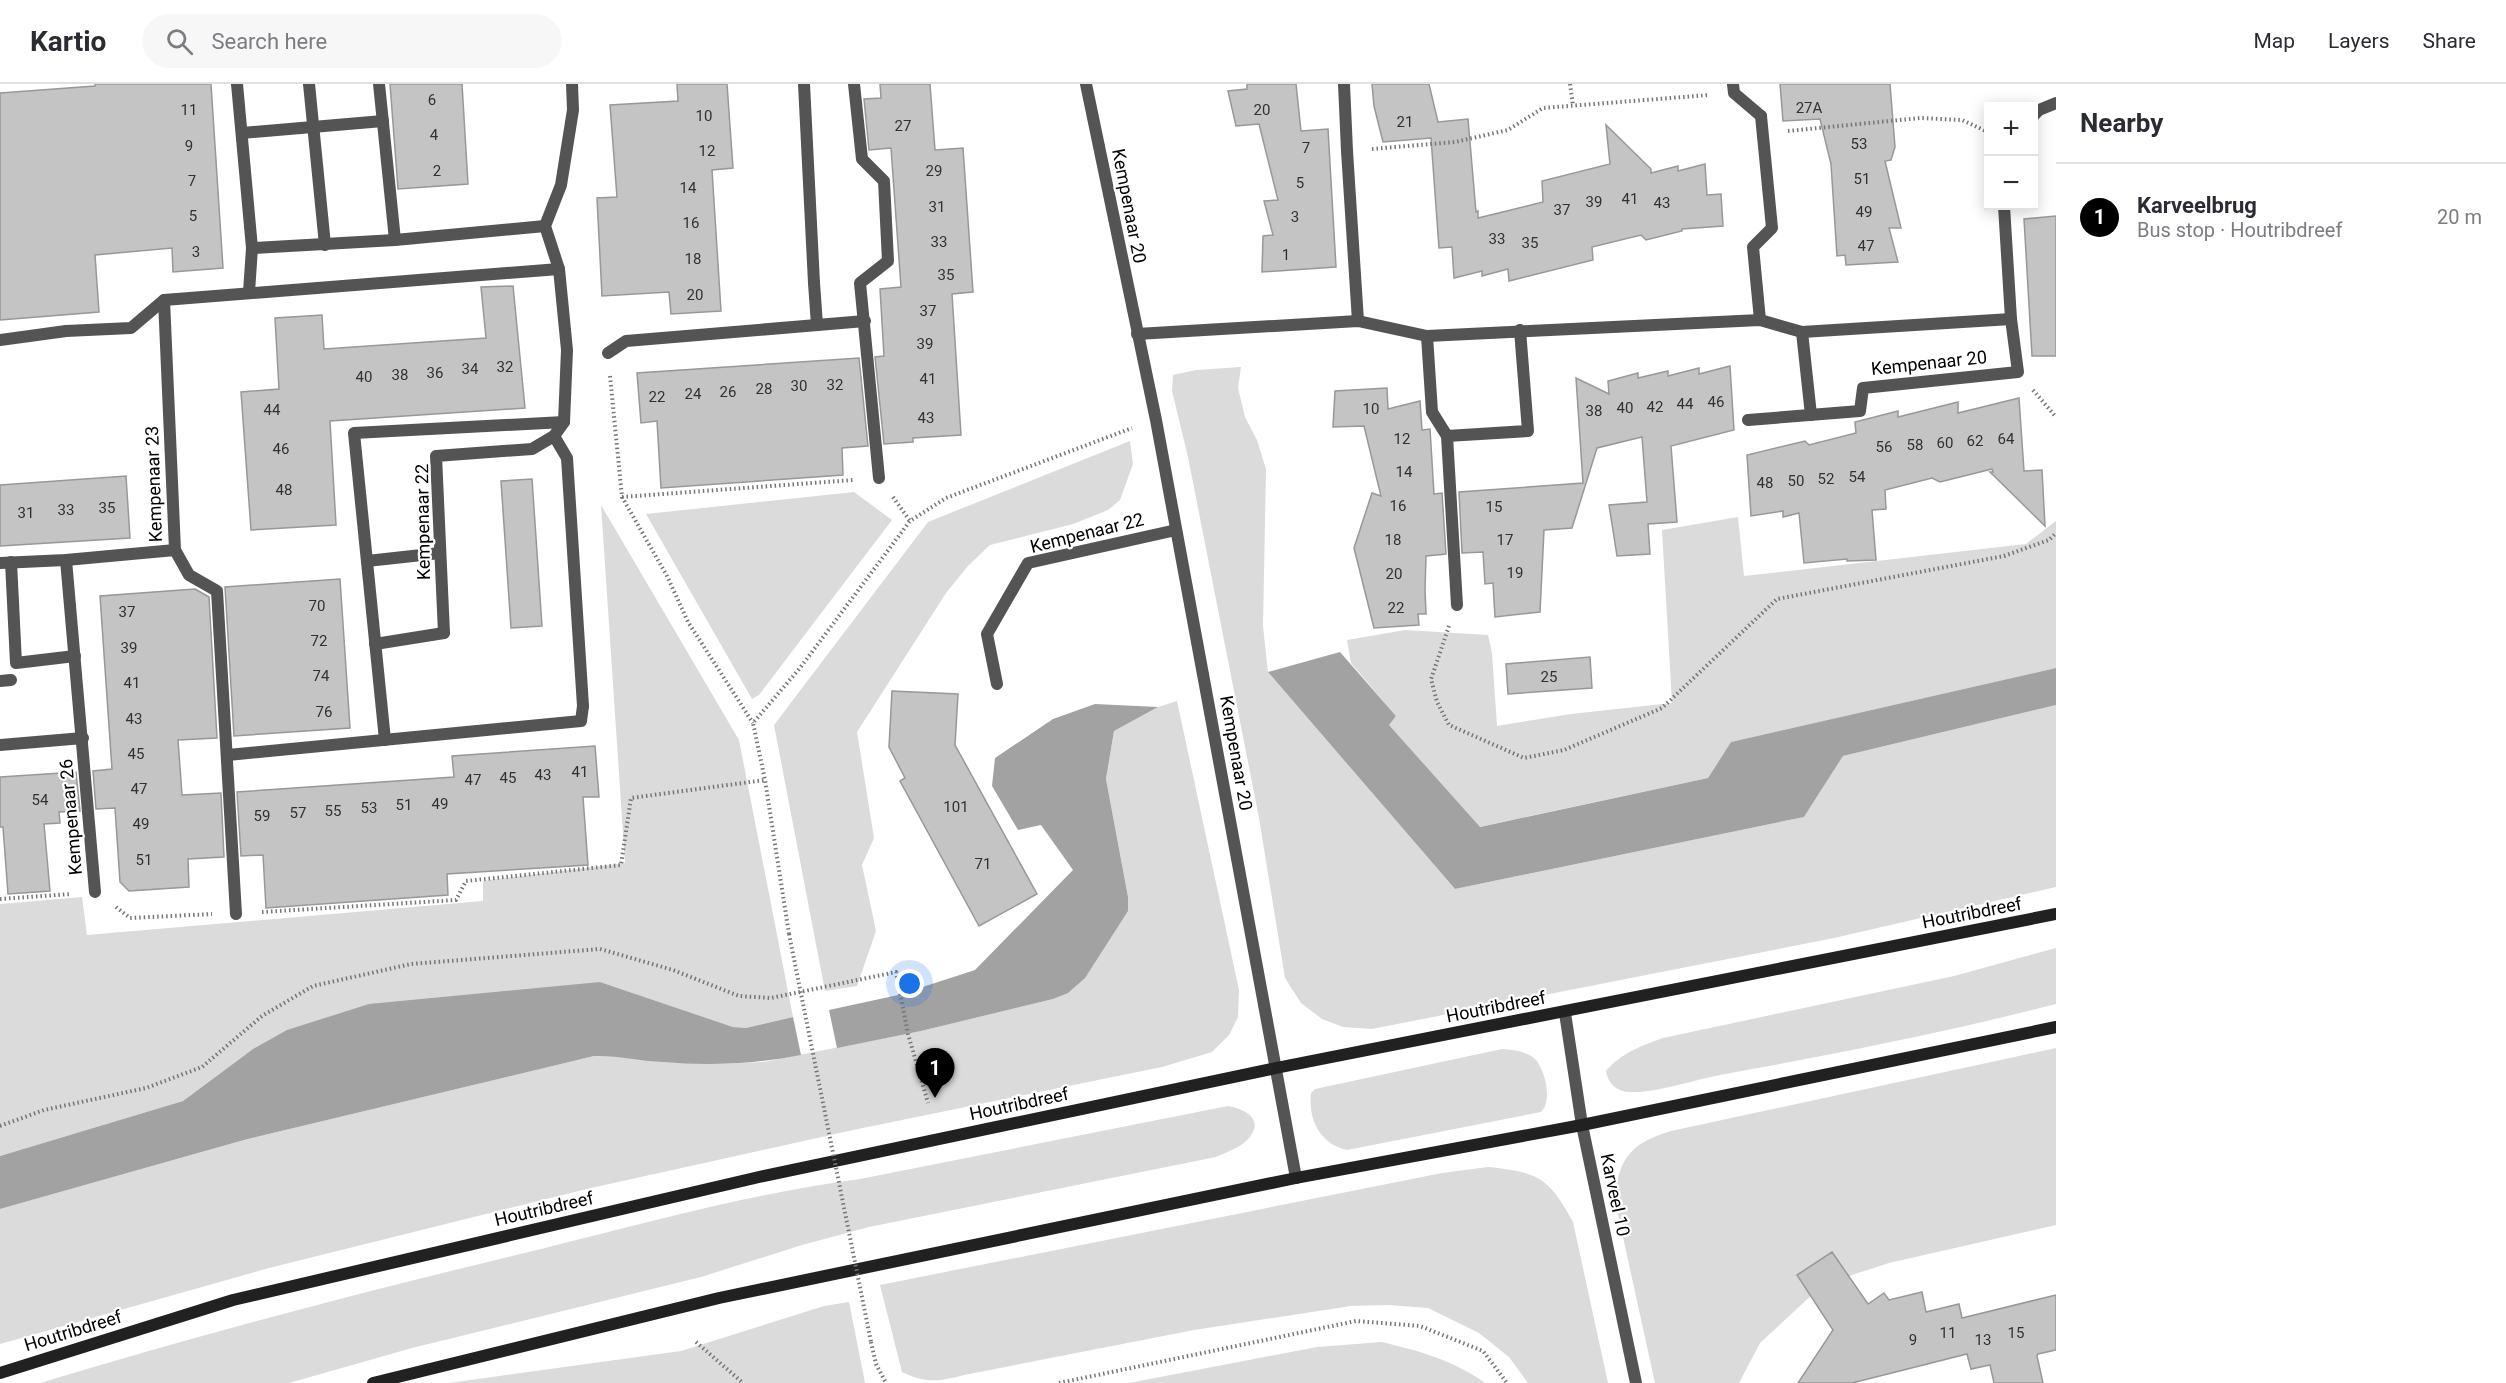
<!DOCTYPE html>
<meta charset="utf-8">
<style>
body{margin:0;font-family:Roboto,sans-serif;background:#f7f7f7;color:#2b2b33}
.controls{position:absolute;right:18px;top:18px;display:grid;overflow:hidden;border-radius:0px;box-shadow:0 3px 15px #0003}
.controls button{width:54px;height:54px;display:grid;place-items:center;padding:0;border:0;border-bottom:2px solid #e1e1e2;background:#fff;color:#2b2b33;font:30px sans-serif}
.you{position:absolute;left:910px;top:900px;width:21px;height:21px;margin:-15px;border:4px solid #fff;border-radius:50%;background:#1a73e8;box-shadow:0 0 0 9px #1a73e833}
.badge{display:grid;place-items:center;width:39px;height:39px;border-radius:50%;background:#000;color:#fff;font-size:20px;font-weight:700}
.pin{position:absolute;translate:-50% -50px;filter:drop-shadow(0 2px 3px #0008)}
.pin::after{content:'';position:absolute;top:32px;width:21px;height:18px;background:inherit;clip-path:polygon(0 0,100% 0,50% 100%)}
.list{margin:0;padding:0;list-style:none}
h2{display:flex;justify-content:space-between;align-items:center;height:78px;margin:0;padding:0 24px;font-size:26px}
h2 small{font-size:20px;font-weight:400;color:#7c7c81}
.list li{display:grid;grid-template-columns:39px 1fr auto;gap:18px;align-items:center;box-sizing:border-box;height:108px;padding:0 24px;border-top:2px solid #e1e1e2}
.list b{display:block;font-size:22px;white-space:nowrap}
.list p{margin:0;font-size:20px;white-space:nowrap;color:#7c7c81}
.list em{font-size:20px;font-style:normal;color:#7c7c81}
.icon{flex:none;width:33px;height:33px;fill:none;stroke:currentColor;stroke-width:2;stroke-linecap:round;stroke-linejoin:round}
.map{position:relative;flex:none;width:2056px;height:1299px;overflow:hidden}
header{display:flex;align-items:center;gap:36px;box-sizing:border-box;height:84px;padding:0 30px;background:#fff;border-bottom:2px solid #e1e1e2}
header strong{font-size:28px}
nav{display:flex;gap:33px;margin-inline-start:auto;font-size:21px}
.search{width:420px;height:54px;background:#f7f7f7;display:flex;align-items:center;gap:15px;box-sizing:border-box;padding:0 21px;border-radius:33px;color:#7c7c81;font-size:22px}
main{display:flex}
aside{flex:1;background:#fff}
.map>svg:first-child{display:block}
.green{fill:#dbdbdb}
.water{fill:#a2a2a2}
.building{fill:#c4c4c4;stroke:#989898;stroke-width:1.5}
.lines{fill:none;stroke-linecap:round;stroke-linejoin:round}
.path{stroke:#767676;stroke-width:4;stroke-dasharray:1.5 3;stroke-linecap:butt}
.pedestrian{stroke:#545454;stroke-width:12}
.minor{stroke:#545454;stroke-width:12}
.tertiary{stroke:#545454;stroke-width:12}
.secondary{stroke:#212121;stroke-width:12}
.path-bridge{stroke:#767676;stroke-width:4;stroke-dasharray:1.5 3;stroke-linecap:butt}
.labels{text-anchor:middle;stroke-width:4.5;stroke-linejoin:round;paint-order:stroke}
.number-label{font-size:15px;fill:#313131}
.street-label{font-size:18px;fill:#000;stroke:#fff}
</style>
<header>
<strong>Kartio</strong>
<div class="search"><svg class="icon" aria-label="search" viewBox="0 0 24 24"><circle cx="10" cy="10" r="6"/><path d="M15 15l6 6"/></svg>Search here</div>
<nav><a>Map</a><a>Layers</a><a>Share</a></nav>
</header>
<main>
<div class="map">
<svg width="2056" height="1299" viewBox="0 0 2056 1299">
<rect width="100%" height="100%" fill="#fff"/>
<g class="green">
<polygon points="1241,283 1238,304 1245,333 1257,356 1266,385 1263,542 1268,588 1455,805 1804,733 1843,672 2056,621 2056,803 1834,854 1372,945 1343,943 1322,935 1301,919 1285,894 1259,734 1188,373 1172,307 1173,291 1196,286"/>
<polygon points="1130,357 1133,380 1120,416 1108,426 1073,440 990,461 968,482 946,509 857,648 874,754 862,781 876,847 857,902 825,907 774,641 928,438"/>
<polygon points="854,408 892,436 759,611 752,615 646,430"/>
<polygon points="601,421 739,656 793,933 746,944 733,943 600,898 253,965 183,1017 0,1072 0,820 82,813 87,851 483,817 483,797 625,779"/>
<polygon points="1738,433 1744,492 2026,460 2056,437 2056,584 1731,658 1708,694 1479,743 1388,640 1396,632 1351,579 1347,556 1405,546 1488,551 1492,569 1497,642 1571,630 1672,619 1662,446"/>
<polygon points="1177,617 1239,906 1238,933 1229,951 1212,968 1162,983 853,1046 591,1104 269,1184 0,1260 0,1125 244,1056 594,972 610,971 662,978 722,980 763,978 921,947 1053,915 1128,813 1106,695 1114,647 1158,623"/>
<path d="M 2056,864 L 2056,920 C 1947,948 1836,970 1725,990 C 1697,995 1657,1009 1631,1008 C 1617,1008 1608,1000 1606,987 C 1621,969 1641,962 1663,954 L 1954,892 Z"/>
<path d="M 2056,964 L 2056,1141 L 1889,1179 L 1852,1191 L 1814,1209 L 1760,1259 L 1739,1299 L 1655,1299 L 1614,1112 C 1621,1071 1632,1059 1671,1047 Z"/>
<path d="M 1502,965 C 1513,966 1525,967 1534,974 C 1545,984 1553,1017 1541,1028 L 1347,1066 C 1320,1060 1308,1036 1311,1009 L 1315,1005 Z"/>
<path d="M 1228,1022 C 1244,1025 1264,1034 1250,1053 C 1242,1063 1227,1068 1216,1073 L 869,1143 L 802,1161 L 701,1193 L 412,1264 L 289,1299 L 40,1299 C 207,1248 375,1205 545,1164 C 649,1138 754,1109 860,1095 Z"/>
<path d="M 1488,1083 C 1537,1088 1549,1093 1573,1138 L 1608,1299 L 1528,1299 L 1509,1273 L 1479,1249 L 1428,1224 L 1388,1221 L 1351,1222 L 1194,1246 L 964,1291 C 939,1298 924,1299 902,1288 L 880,1201 L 1442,1089 Z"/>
<polygon points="849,1218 865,1299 449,1299 681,1267 824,1222"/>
<path d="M 1382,1258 C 1419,1267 1453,1276 1485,1299 L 1129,1299 L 1317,1263 Z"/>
</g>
<g class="water">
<polygon points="1340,568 1396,632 1389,641 1480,743 1708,694 1731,658 2056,584 2056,621 1843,672 1804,733 1455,805 1268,588"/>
<polygon points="1095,620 1158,623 1114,647 1106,695 1128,813 1128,827 1085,894 1068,909 1053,915 921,947 837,964 829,926 898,911 975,886 1073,786 1041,741 1018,746 992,702 995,674 1053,635"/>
<path d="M 600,898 L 733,943 L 746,944 L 793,933 L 801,971 C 755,980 709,982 663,978 C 639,977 617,971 594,972 L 244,1056 L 0,1125 L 0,1072 L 183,1017 L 253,965 L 287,946 L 369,920 Z"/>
</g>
<g class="building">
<polygon points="95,0 211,0 223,184 173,188 172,164 95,171 99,228 0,236 0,9 95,2"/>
<polygon points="390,0 462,0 468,100 398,105"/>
<polygon points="677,0 727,0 733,84 712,86 721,227 671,230 669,208 602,212 597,114 617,113 610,21 678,17"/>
<polygon points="880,0 930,0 935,66 963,64 973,208 952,210 961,351 913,354 913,358 884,360 875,273 884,272 880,205 901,203 891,64 869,66 864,15 881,14"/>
<polygon points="1247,0 1296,0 1301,47 1328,45 1336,183 1262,188 1263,152 1273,151 1264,117 1278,116 1259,40 1236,42 1228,7 1247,5"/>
<polygon points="1372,0 1429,0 1438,38 1468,35 1476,128 1478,127 1478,134 1543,118 1542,97 1610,80 1606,41 1651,85 1651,89 1678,82 1678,87 1705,80 1707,111 1721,110 1723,142 1682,145 1682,147 1646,156 1641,151 1592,163 1593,176 1509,197 1508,185 1482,192 1482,187 1454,194 1452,163 1439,164 1431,54 1383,58 1374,22"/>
<polygon points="1780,0 1890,0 1895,63 1891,76 1885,77 1901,144 1889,144 1898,178 1846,181 1845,171 1837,172 1831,80 1820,35 1783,37"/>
<polygon points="2056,132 2056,272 2032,272 2024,135"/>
<polygon points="513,202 525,324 330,337 336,441 251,446 241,308 279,305 275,234 322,231 324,265 486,254 481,203"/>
<polygon points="859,274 868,362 842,364 843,391 661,404 657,337 641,339 637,289"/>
<polygon points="1730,282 1734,346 1671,362 1677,438 1648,440 1650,470 1617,472 1609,421 1647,418 1642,353 1597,364 1572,444 1544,446 1540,528 1495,533 1493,499 1485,500 1483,468 1462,469 1459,408 1583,399 1576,294 1609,310 1608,297 1638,289 1638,294 1668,287 1668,292 1699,284 1699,290"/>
<polygon points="1387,304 1388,325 1420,317 1422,346 1430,345 1434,410 1442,409 1446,470 1426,472 1425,506 1426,530 1418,530 1419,541 1374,544 1354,464 1372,409 1381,412 1364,342 1333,343 1335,307"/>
<polygon points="2019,314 2024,387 2042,386 2045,442 1990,388 1993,388 1992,385 1940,398 1932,394 1885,406 1886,425 1872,426 1876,476 1847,477 1847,475 1804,479 1799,429 1783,433 1783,427 1751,432 1747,371 1805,357 1809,361 1856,349 1855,338 1898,327 1898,333 1958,318 1958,329"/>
<polygon points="126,392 130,454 0,462 0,401"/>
<polygon points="532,395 542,542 511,544 501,397"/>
<polygon points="340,495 350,644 234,652 225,503"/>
<polygon points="195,505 209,513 217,654 178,656 182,711 221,709 224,773 188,775 189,803 129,807 120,798 115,724 96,725 93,687 112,685 100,512"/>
<polygon points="1590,573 1592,604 1508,610 1506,580"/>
<polygon points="892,607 958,610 955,661 1037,810 979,842 900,697 905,694 889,663"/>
<polygon points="595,662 599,713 583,713 588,781 447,790 448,811 266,824 263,771 241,772 237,708 454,693 452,672"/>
<polygon points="76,688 80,727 59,728 60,739 44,740 50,807 8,810 3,743 0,743 0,693"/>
<polygon points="1832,1168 1868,1220 1884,1209 1889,1216 1922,1208 1926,1228 1959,1220 1962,1234 2056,1211 2056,1266 2038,1270 2037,1272 2043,1299 1994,1299 1990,1281 1971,1285 1967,1270 1852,1299 1798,1299 1833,1246 1797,1191"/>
</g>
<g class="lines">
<g class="path">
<polyline points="1570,0 1573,21"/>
<polyline points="1788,47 1920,34 1962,36 1988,48"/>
<polyline points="1372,65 1455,58 1508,46 1543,24 1709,11"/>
<polyline points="610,292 622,413 667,492 688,538 753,639"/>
<polyline points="2033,306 2056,333"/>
<polyline points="622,413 853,396"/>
<polyline points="893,413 910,437"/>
<polyline points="1449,542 1431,595 1437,618 1449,641 1524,674 1564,666 1662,624 1777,515 2004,472 2049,456 2056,449"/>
<polyline points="0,815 71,810"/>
<polyline points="116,823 130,834 212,830"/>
<polyline points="262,828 456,816 466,797 621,781 631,714 765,696"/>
<polyline points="789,850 765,696 753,639 800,584 910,437 946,414 1132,344"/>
<polyline points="0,1042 44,1026 146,1004 202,983 262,932 313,902 411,880 600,865 673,886 739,912 771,914 896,888 908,950 928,1019"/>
<polyline points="696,1258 743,1299"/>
<polyline points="871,1258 876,1280 886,1299"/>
<polyline points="1059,1299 1356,1237 1420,1242 1483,1267 1507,1299"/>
</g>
<g class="pedestrian">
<polyline points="237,0 252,164 249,208"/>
<polyline points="379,0 395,156"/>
<polyline points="854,0 862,75 884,97 888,177 860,199 879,394"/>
<polyline points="1344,0 1347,67"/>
<polyline points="1733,0 1734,9 1761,32"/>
<polyline points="2034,31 2039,26 2056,19"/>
<polyline points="242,49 383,37"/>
<polyline points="814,199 817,241"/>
<polyline points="164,216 175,466 189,491 217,507 236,830"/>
<polyline points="1427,252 1432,328 1447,352 1457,521"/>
<polyline points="0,256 66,247 131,244 164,216 559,185"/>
<polyline points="608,269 626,257 865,237"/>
<polyline points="1748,336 1860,327 1863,304 2018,288 2011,235 2004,122"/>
<polyline points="66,476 95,808"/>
<polyline points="367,477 440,469"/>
<polyline points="11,478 16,579 75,572"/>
<polyline points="0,479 66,476 175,466"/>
<polyline points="375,560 444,549"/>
<polyline points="385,656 354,349 564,338"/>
<polyline points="0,661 83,654"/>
<polyline points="228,671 581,637 583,622"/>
</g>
<g class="minor">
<polyline points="309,0 325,161"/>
<polyline points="804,0 814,199"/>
<polyline points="1347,67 1358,237"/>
<polyline points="252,164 395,156 545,142"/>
<polyline points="1760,236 1753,163 1772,144 1761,32"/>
<polyline points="1802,248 1811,331"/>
<polyline points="1137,250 1358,237 1427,252 1760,236 1802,248 2011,235"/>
<polyline points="554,352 567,374 583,622"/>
<polyline points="1447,352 1528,347 1520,246"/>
<polyline points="444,549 436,372 532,365 554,352 564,338 567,266 559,185 545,142 561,101 573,26 572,0"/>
<polyline points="0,597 11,596"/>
<polyline points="997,600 987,550 1028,479 1176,446"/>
</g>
<g class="tertiary">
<polyline points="1086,0 1156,336 1296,1094"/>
<polyline points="1565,929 1582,1041 1636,1299"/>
</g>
<g class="secondary">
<polyline points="0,1289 233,1216 759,1093 1276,984 2056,830"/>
<polyline points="373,1299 719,1214 1296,1094 1582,1041 2056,943"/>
</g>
<polyline class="path-bridge" points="789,850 871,1258"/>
</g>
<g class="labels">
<g class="number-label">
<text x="432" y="21">6</text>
<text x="1809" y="29">27A</text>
<text x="189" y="31">11</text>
<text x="1262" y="31">20</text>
<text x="704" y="37">10</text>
<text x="1405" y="43">21</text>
<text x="903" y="47">27</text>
<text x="434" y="56">4</text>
<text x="1859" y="65">53</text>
<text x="189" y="67">9</text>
<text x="1306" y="69">7</text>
<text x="707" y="72">12</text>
<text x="437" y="92">2</text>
<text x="934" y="92">29</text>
<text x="1862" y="100">51</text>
<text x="192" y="102">7</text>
<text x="1300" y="104">5</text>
<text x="688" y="109">14</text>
<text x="1630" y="120">41</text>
<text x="1594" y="123">39</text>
<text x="1662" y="124">43</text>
<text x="937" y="128">31</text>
<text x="1562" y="131">37</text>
<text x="1864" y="133">49</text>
<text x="193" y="137">5</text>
<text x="1295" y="138">3</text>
<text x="691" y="144">16</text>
<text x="1497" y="160">33</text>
<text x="939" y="163">33</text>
<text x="1530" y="164">35</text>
<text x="1866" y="167">47</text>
<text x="196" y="173">3</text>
<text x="1286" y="176">1</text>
<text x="693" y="180">18</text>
<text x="946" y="196">35</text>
<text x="695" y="216">20</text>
<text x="928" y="232">37</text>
<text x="925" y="265">39</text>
<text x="505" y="288">32</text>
<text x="470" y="290">34</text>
<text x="435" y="294">36</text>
<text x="400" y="296">38</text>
<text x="364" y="298">40</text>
<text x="928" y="300">41</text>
<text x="835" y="306">32</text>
<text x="799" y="307">30</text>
<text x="764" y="310">28</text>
<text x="728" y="313">26</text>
<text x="693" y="315">24</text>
<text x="657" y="318">22</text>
<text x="1716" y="323">46</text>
<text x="1685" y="325">44</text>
<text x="1655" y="328">42</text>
<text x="1625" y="329">40</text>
<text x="1371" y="330">10</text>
<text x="272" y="331">44</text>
<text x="1594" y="332">38</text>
<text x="926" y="339">43</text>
<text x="1402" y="360">12</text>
<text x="2006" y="360">64</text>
<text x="1975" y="362">62</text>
<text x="1945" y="364">60</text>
<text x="1915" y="366">58</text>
<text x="1884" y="368">56</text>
<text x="281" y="370">46</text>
<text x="1404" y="393">14</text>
<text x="1857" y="398">54</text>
<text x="1826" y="400">52</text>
<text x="1796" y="402">50</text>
<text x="1765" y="404">48</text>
<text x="284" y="411">48</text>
<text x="1398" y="427">16</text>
<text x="1494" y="428">15</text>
<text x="107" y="429">35</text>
<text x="66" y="431">33</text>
<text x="26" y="434">31</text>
<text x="1393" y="461">18</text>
<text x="1505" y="461">17</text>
<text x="1515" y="494">19</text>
<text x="1394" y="495">20</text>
<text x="317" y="527">70</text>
<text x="1396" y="529">22</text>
<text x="127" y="533">37</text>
<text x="319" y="562">72</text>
<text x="129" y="569">39</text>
<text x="321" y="597">74</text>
<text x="1549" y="598">25</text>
<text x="132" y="604">41</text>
<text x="324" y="633">76</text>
<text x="134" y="640">43</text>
<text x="136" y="675">45</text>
<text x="580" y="693">41</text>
<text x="543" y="696">43</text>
<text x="508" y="699">45</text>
<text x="473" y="701">47</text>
<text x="139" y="710">47</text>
<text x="40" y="721">54</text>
<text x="440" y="725">49</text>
<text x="404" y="726">51</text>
<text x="956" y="728">101</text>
<text x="369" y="729">53</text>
<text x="333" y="732">55</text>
<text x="298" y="734">57</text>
<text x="262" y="737">59</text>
<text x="141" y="745">49</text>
<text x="144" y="781">51</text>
<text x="983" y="785">71</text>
<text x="1948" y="1254">11</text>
<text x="2016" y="1254">15</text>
<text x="1913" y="1261">9</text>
<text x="1983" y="1261">13</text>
</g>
<g class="street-label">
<text transform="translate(1129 122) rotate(79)" y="6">Kempenaar 20</text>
<text transform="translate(1929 279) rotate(-6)" y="6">Kempenaar 20</text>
<text transform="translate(154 400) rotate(-92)" y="6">Kempenaar 23</text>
<text transform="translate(423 438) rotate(-91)" y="6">Kempenaar 22</text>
<text transform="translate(1087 449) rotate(-14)" y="6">Kempenaar 22</text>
<text transform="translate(1236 669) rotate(80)" y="6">Kempenaar 20</text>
<text transform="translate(71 733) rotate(-95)" y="6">Kempenaar 26</text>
<text transform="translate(1972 829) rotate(-11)" y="6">Houtribdreef</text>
<text transform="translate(1496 923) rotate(-11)" y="6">Houtribdreef</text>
<text transform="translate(1019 1020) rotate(-12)" y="6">Houtribdreef</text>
<text transform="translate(1615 1111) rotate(78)" y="6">Karveel 10</text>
<text transform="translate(544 1125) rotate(-13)" y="6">Houtribdreef</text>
<text transform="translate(73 1247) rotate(-17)" y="6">Houtribdreef</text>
</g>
</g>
</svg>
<div class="controls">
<button>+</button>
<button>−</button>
</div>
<div class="you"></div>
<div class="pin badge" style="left:935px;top:1014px">1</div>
</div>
<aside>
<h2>Nearby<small></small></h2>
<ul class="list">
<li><span class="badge">1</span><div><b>Karveelbrug</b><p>Bus stop · Houtribdreef</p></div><em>20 m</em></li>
</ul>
</aside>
</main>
